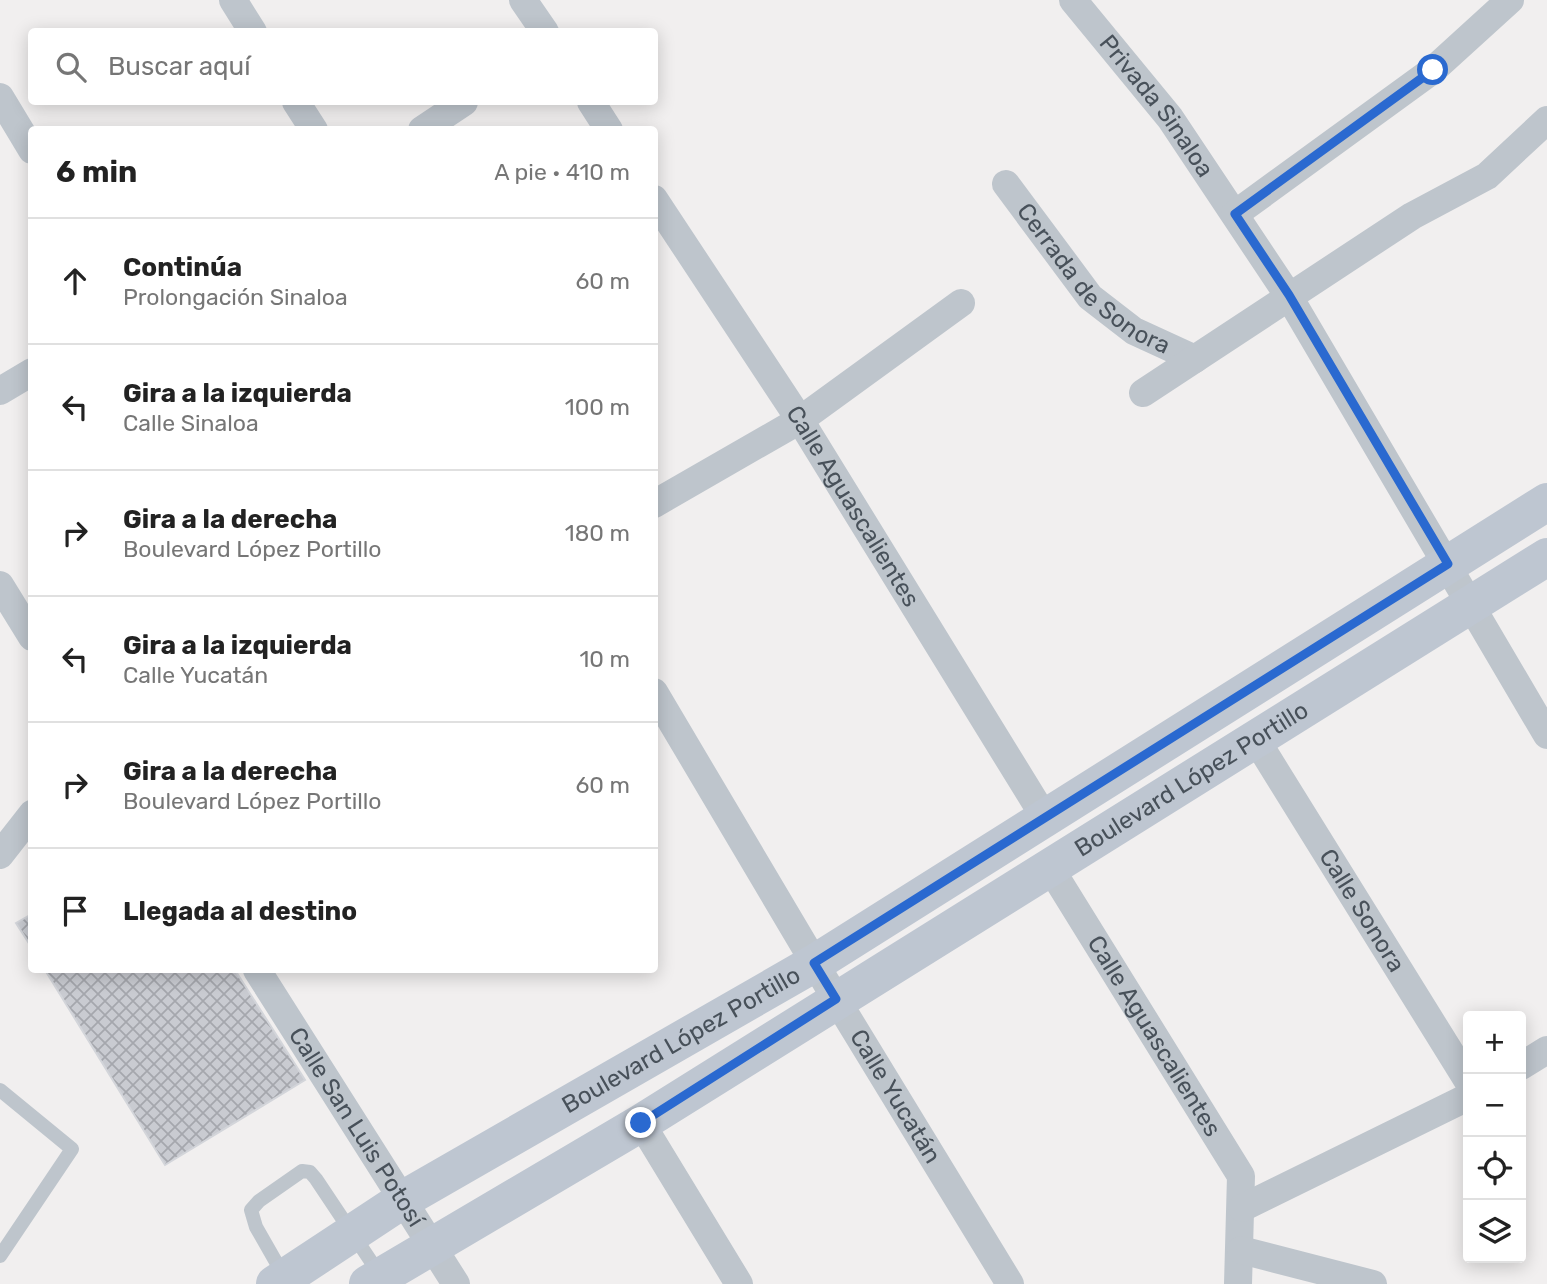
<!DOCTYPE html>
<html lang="es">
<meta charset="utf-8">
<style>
body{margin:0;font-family:Rubik,sans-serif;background:#f6f6f6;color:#222}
.controls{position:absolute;right:21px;bottom:21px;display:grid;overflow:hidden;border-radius:7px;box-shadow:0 4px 18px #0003}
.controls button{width:63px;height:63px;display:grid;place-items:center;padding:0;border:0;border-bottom:2px solid #e0e0e0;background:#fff;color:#222;font:35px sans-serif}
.stop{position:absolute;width:21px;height:21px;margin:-16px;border:5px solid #2a69d0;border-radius:50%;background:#fff}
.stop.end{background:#2a69d0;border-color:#fff;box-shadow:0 2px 7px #0008}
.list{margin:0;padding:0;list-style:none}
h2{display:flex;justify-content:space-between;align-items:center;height:91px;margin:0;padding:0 28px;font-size:30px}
h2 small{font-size:23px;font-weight:400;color:#767676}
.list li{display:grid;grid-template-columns:46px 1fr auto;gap:21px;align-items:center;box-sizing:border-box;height:126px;padding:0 28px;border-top:2px solid #e0e0e0}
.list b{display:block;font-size:26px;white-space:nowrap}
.list p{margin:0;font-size:23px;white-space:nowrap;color:#767676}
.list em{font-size:23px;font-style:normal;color:#767676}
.icon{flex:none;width:38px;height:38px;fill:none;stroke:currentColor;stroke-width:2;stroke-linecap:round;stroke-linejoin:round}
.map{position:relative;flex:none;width:1547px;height:1284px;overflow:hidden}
.search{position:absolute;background:#fff;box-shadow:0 4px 18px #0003;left:28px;top:28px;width:630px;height:77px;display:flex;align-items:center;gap:18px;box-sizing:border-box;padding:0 24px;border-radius:7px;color:#767676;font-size:26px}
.panel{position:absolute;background:#fff;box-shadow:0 4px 18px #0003;left:28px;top:126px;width:630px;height:847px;border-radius:7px}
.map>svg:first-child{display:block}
.building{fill:url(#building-cross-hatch);stroke:#d3d5da;stroke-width:2}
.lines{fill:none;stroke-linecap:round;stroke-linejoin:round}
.service{stroke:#bec5cc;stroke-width:14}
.minor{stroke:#bec5cc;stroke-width:28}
.secondary{stroke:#bec6d1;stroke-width:38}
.route{stroke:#2a69d0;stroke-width:9}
.labels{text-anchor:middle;stroke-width:5;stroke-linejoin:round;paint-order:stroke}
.street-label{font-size:24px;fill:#48515a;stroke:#fff}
</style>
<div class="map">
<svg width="1547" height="1284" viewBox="0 0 1547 1284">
<defs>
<pattern id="building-cross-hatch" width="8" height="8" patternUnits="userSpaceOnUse" patternTransform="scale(1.75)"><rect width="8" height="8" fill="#c9cbd1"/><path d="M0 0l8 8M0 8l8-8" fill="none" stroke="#a5a7ad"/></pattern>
</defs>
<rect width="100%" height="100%" fill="#f1efef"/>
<g class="building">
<polygon points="32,914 32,948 16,923"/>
<polygon points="45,970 235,970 305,1080 165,1165"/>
</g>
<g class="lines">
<g class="service">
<polyline points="0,1090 72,1149 0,1256"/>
<polyline points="284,1276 256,1227 251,1210 259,1201 302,1171 310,1172 316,1179 380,1275"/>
</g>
<g class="minor">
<polyline points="233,0 253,32"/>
<polyline points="523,0 545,32"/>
<path id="s1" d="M 1073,0 L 1170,118 L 1288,295 L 1547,735"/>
<polyline points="0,97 32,150"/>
<polyline points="296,102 314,130"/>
<polyline points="591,102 609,130"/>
<polyline points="422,130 464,102"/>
<path id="s2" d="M 1006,184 L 1090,297 L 1134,331 L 1195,359"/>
<path id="s3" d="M 654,199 L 800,420 L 1045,818"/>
<polyline points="1235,214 1433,70 1510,0"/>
<polyline points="0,391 32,372"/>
<polyline points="1143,393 1412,216 1487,176 1547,120"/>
<polyline points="654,504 800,420 961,303"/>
<polyline points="0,585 32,637"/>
<path id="s4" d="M 654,692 L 836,999 L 1010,1284"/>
<path id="s5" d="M 1255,738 L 1468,1081"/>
<polyline points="0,855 32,814"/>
<path id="s6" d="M 1049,866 L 1241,1176 L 1238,1284"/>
<path id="s7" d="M 257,970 L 456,1284"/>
<polyline points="1521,1066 1547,1050"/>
<polyline points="641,1123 739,1284"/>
<polyline points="1242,1208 1468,1097"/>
<polyline points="1241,1250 1373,1284"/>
</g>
<g class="secondary">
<path id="s8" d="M 275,1284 L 404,1199 L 815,963 L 1547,502"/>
<path id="s9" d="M 368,1284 L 641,1123 L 1547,557"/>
</g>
</g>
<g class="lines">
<polyline class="route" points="641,1123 836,999 814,963 1448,564 1289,295 1235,214 1433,70"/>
</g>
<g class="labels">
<g class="street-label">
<text dy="8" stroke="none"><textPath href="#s1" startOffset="135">Privada Sinaloa</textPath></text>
<text dy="8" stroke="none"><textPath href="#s2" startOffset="131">Cerrada de Sonora</textPath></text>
<text dy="8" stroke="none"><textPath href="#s3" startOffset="366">Calle Aguascalientes</textPath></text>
<text dy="8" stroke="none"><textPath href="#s9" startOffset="966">Boulevard López Portillo</textPath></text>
<text dy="8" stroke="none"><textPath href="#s5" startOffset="203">Calle Sonora</textPath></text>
<text dy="8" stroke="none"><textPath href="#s6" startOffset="200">Calle Aguascalientes</textPath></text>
<text dy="8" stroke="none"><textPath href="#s8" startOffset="474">Boulevard López Portillo</textPath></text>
<text dy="8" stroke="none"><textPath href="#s4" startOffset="471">Calle Yucatán</textPath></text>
<text dy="8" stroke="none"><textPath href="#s7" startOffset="186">Calle San Luis Potosí</textPath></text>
</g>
</g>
</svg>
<div class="controls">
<button>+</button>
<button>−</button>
<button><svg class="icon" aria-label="locate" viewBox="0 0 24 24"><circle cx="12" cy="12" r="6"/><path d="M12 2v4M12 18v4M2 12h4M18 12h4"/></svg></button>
<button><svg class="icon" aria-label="layers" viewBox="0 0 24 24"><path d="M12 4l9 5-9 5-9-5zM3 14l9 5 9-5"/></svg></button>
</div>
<div class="stop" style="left:1433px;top:70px"></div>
<div class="stop end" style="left:641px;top:1123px"></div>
<div class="search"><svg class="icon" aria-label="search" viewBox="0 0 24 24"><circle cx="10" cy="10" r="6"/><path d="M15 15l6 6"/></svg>Buscar aquí</div>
<section class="panel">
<h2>6 min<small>A pie · 410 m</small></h2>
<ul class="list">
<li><svg class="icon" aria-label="ahead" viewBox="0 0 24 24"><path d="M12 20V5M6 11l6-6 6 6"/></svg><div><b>Continúa</b><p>Prolongación Sinaloa</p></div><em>60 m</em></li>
<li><svg class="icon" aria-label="left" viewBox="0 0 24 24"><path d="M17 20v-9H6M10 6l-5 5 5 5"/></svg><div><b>Gira a la izquierda</b><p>Calle Sinaloa</p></div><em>100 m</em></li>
<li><svg class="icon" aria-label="right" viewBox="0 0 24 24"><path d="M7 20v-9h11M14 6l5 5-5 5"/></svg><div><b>Gira a la derecha</b><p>Boulevard López Portillo</p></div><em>180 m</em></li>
<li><svg class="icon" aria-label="left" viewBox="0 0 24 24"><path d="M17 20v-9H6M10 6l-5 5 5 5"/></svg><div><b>Gira a la izquierda</b><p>Calle Yucatán</p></div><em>10 m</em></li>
<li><svg class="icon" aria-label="right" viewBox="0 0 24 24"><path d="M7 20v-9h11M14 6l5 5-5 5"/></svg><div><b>Gira a la derecha</b><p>Boulevard López Portillo</p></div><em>60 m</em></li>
<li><svg class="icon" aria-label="arrive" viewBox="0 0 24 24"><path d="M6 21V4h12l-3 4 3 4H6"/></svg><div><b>Llegada al destino</b></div></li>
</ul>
</section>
</div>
